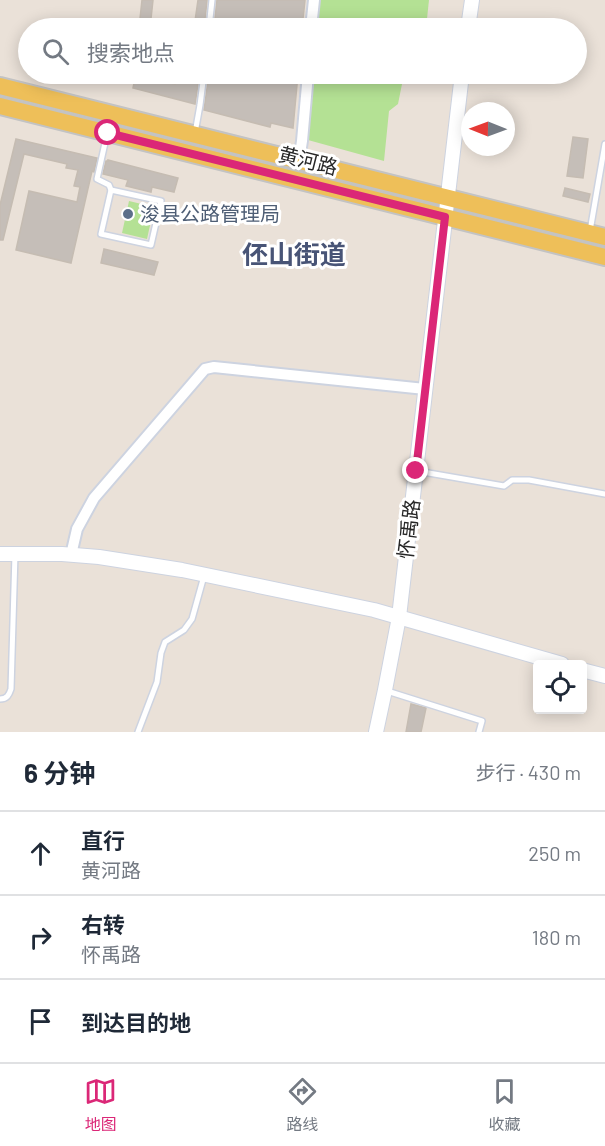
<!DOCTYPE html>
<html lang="zh">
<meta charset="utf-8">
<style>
body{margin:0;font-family:Barlow,"Noto Sans SC",sans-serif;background:#f2f2f3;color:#1f2937}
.controls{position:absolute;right:18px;bottom:18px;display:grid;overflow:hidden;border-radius:6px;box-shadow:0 3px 15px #0003}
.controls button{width:54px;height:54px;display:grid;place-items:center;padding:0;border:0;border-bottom:2px solid #e0e1e3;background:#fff;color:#1f2937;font:30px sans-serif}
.compass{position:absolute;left:461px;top:102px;width:54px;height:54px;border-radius:50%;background:#fff;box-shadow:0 3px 15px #0003;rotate:271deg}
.stop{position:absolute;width:18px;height:18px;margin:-14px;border:4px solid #db2777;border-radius:50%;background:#fff}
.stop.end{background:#db2777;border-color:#fff;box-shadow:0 2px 6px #0008}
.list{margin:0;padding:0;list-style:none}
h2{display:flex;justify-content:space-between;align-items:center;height:78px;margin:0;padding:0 24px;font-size:26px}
h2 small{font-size:20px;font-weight:400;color:#747a83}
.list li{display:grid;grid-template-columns:39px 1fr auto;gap:18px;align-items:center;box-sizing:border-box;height:84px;padding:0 24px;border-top:2px solid #e0e1e3}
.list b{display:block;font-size:22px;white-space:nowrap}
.list p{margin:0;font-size:20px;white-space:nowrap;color:#747a83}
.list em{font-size:20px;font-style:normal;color:#747a83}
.icon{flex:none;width:33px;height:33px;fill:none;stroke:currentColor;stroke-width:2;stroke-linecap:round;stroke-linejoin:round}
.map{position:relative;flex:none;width:605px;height:732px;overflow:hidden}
.search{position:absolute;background:#fff;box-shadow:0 3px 15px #0003;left:18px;right:18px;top:18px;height:66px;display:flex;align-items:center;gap:15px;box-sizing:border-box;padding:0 21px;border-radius:33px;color:#747a83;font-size:22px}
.sheet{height:330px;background:#fff}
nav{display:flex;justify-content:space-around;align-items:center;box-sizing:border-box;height:84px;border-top:2px solid #e0e1e3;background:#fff;font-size:16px;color:#747a83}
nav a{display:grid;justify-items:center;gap:3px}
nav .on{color:#db2777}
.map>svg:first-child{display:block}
.green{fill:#b4e194}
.building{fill:#c5beb8;stroke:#c5bcb2;stroke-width:1.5}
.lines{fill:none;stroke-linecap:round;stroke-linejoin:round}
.service-casing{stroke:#cdd3e0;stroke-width:8}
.minor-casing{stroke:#cdd3e0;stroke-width:14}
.tertiary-casing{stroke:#cdd3e0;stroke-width:16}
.primary-casing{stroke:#c3c3c3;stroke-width:20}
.service{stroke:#fff;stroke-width:5}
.minor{stroke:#fff;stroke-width:10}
.tertiary{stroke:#fff;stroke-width:14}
.primary{stroke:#eebf59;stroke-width:16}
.route{stroke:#db2777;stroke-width:8}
.service-dot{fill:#5c6f8a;stroke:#fff;stroke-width:2}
.labels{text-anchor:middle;stroke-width:6;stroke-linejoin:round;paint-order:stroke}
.street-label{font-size:20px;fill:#272727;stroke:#fff}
.service-label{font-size:20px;fill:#4e5e75;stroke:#fff;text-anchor:start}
.district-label{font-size:26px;font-weight:bold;fill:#485476;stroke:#fff}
</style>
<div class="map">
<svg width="605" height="732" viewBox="0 0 605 732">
<rect width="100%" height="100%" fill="#eae1d8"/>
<g class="green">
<polygon points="319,0 429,0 426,28 317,28"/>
<polygon points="314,74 404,74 398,104 389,111 384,161 308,140"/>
<polygon points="129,201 154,207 147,239 122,233"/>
</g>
<g class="building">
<polygon points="142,0 153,0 150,28 139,28"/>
<polygon points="198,0 207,0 204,28 194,28"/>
<polygon points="217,0 305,0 302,28 214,28"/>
<polygon points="136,74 175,84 177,74 187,74 199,77 195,104 133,88"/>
<polygon points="209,74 298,74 293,128 271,123 270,127 204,110"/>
<polygon points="573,137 588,139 583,178 567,176"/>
<polygon points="16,139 97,158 94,172 92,171 71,263 16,250 29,191 77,202 80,187 74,186 78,170 66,168 67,164 24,154 3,240 0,240 0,205"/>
<polygon points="108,160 178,178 174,192 152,187 151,192 126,186 128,180 103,174 106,161 108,161"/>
<polygon points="565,188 590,194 588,202 563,196"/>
<polygon points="104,249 158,262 154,275 101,263"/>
<polygon points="411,704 426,708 421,732 406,732"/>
</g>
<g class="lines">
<g class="service-casing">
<g id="service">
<polyline points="209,28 212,0"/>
<polyline points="195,133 200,105 204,74"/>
<polyline points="107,134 97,179 109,185 111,190"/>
<polygon points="111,190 161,201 151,245 101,234"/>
<polyline points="590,231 605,144"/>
<polyline points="417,471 504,486 512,480 529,480 605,494"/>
<polyline points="387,691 482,721 479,732"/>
<path d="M 0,699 C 7,699 9,695 11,689 L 15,554"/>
<polyline points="138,732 157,682 161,653 165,642 184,630 192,619 204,576"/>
</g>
</g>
<g class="minor-casing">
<g id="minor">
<polyline points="311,28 314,0"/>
<polyline points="299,160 302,141 308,74"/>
<polyline points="71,555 77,529 94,498 205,369 214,367 425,389"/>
</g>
</g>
<g class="tertiary-casing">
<g id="tertiary">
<polyline points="468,28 472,0"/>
<polyline points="0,554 62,554 99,557 182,570 374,610 562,664"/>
<polyline points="582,670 605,676"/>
<polyline points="376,732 385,690 399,617 462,74"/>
</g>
</g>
<g class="primary-casing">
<g id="primary">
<polyline points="0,86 605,237"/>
<polyline points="0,106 605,257"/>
</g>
</g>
<use href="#service" class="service"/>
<use href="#minor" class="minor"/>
<use href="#tertiary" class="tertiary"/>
<use href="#primary" class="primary"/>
</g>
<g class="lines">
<polyline class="route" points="108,133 445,217 416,471"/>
</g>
<circle class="service-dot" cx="128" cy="214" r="6"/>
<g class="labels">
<g class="street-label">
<text transform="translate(308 161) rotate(14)" y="7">黄河路</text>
<text transform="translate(409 529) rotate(-83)" y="7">怀禹路</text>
</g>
<g class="service-label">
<text x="140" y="221">浚县公路管理局</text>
</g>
<g class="district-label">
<text x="294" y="264">伾山街道</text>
</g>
</g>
</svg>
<div class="controls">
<button><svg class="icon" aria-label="locate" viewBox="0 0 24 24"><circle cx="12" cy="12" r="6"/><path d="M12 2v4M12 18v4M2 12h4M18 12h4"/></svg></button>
</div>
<svg class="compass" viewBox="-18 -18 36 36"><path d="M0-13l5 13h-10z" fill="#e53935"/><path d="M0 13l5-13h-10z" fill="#747a83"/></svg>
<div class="stop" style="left:108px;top:133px"></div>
<div class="stop end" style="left:416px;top:471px"></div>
<div class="search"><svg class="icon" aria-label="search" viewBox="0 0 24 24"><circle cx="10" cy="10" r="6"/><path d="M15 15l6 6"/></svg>搜索地点</div>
</div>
<section class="sheet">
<h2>6 分钟<small>步行 · 430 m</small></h2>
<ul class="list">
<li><svg class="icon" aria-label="ahead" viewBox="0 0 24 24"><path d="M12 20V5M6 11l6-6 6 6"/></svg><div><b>直行</b><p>黄河路</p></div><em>250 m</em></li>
<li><svg class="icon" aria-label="right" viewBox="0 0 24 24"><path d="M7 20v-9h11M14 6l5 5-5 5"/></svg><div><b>右转</b><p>怀禹路</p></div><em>180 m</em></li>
<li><svg class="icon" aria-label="arrive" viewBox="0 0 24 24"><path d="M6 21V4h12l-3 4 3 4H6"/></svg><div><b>到达目的地</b></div></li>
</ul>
</section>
<nav>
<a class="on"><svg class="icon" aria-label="map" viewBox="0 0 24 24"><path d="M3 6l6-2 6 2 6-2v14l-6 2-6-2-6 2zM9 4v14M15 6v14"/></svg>地图</a>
<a><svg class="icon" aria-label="directions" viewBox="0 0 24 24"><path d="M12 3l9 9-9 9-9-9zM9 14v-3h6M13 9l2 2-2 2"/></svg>路线</a>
<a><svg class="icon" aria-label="saved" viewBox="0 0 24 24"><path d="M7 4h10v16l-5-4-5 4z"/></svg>收藏</a>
</nav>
